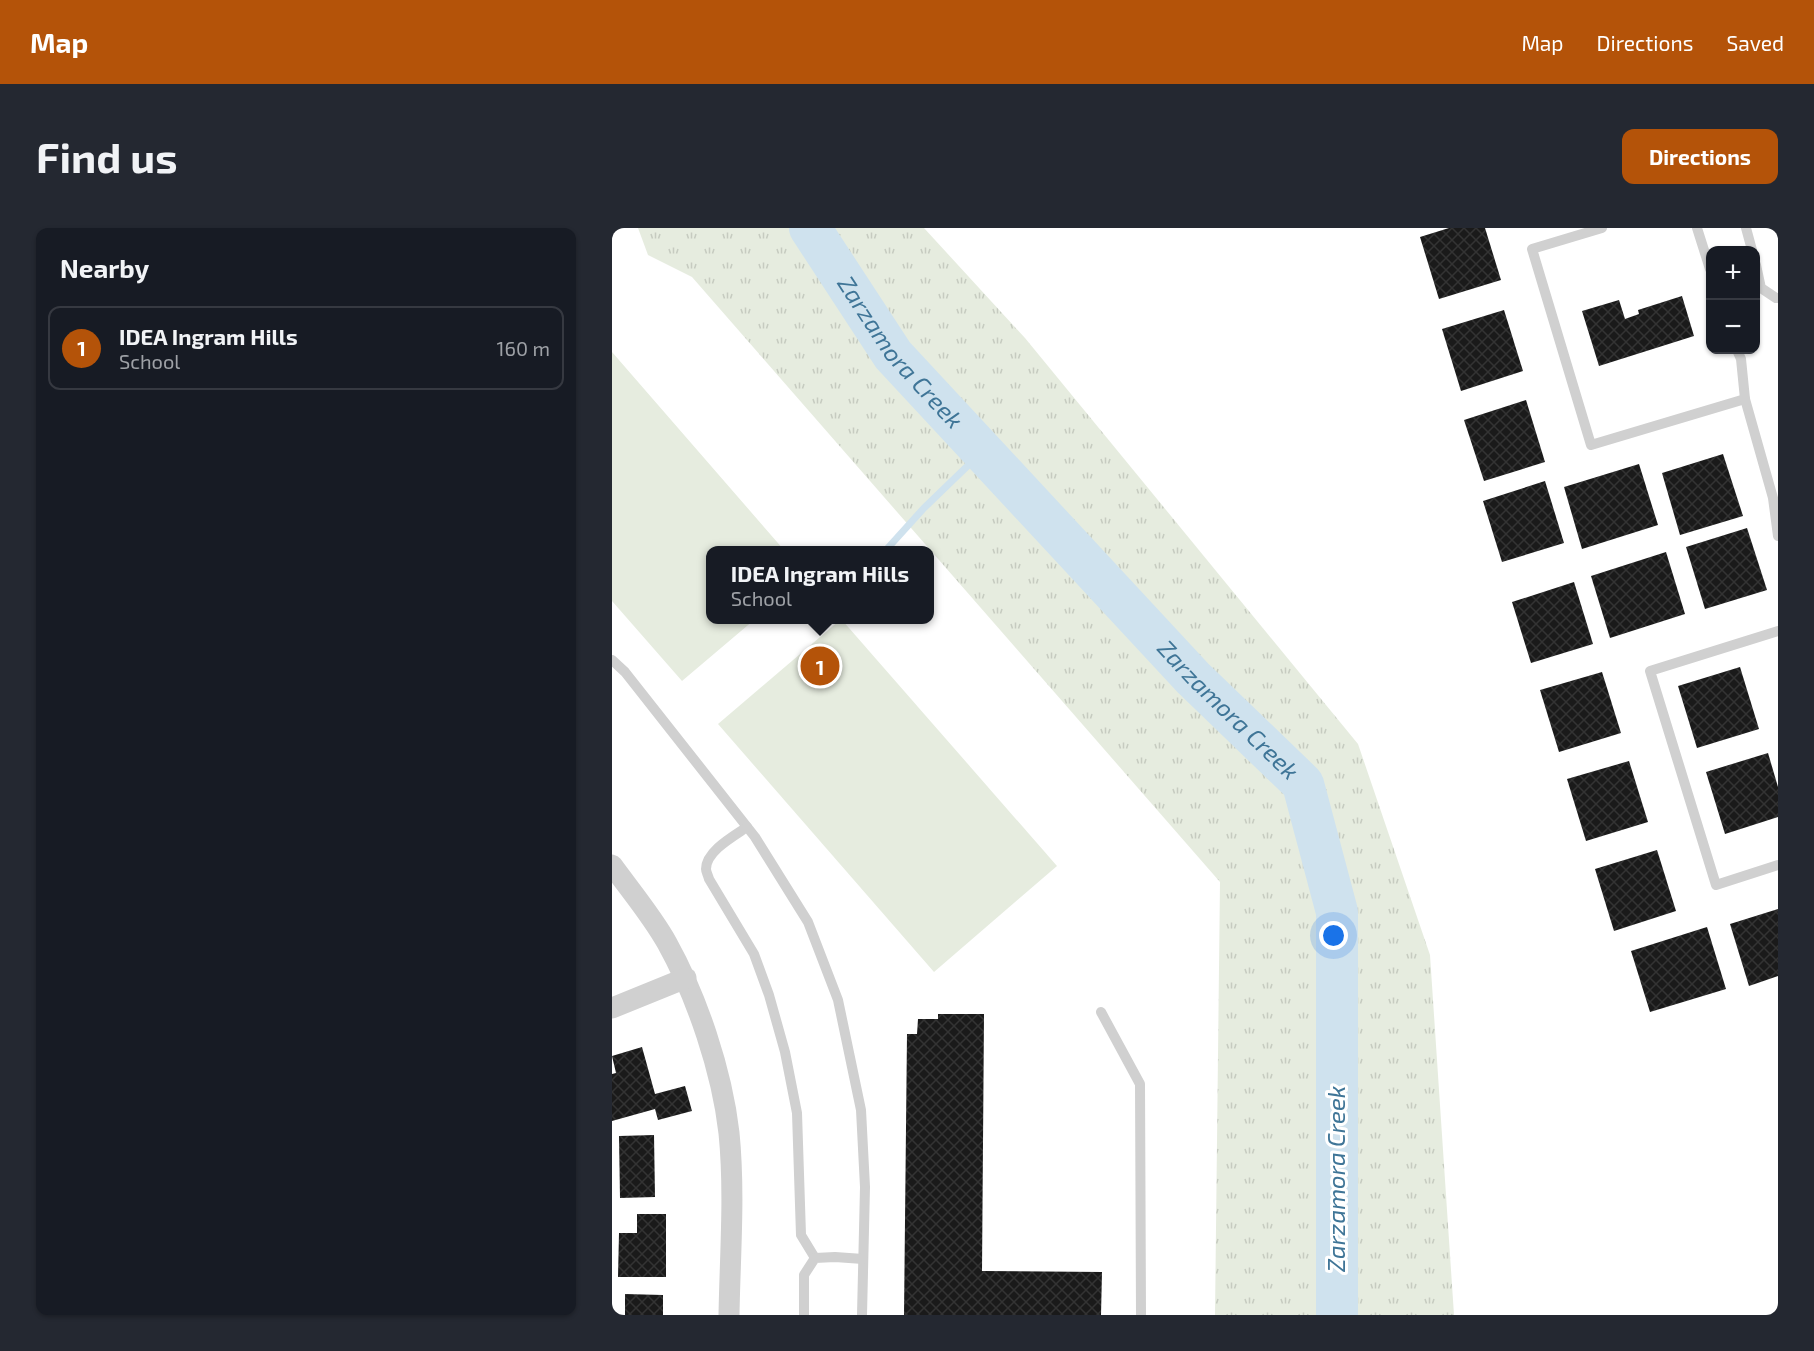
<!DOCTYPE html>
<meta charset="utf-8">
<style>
body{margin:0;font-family:"Exo 2",sans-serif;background:#242831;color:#f1f3f6}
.controls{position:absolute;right:18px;top:18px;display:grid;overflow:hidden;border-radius:12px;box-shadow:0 2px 4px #0004}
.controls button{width:54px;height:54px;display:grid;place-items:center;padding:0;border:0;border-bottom:2px solid #363941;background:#171b24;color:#f1f3f6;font:30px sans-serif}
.you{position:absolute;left:722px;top:708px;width:21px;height:21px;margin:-15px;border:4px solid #fff;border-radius:50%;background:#1a73e8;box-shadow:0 0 0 9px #1a73e833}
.badge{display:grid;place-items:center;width:39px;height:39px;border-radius:50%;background:#b45309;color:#fff;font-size:20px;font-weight:700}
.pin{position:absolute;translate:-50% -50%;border:3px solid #fff;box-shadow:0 2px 6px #0006}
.popup{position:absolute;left:94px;top:318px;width:228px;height:78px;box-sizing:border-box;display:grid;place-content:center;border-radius:12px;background:#171b24;filter:drop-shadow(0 2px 4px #0005);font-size:20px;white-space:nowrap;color:#9ea1a6}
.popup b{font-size:22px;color:#f1f3f6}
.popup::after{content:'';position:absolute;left:50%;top:100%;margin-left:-12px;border:12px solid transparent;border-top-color:#171b24}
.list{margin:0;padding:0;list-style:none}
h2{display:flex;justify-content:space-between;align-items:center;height:78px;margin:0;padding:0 24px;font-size:26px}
h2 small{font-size:20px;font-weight:400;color:#9ea1a6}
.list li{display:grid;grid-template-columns:39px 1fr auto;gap:18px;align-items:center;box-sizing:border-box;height:84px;margin:0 12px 12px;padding:0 12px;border:2px solid #363941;border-radius:12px}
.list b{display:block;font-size:22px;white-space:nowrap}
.list p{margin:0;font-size:20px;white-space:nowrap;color:#9ea1a6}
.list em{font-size:20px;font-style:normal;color:#9ea1a6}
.map{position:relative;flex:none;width:1166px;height:1087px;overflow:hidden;border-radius:12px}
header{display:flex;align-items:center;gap:36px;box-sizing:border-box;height:84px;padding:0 30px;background:#b45309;color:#fff}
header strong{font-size:28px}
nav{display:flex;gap:33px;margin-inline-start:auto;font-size:21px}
.intro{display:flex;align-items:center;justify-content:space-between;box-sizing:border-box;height:144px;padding:0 36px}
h1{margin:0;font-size:42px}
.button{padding:15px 27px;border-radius:12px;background:#b45309;color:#fff;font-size:21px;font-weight:700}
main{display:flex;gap:36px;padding:0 36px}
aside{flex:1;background:#171b24;border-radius:12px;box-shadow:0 2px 4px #0004}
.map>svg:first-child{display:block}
.grass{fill:url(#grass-tufts)}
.pitch{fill:#e6ecdf}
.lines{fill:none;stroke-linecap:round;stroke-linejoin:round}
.stream{stroke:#cfe2ee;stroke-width:7}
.river{stroke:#cfe2ee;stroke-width:42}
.building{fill:url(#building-cross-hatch)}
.service{stroke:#d0d0d0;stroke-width:10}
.minor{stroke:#d0d0d0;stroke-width:21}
.labels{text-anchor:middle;stroke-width:6;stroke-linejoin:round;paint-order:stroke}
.water-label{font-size:24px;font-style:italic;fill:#3f7597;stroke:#fff}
</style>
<header>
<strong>Map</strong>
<nav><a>Map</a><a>Directions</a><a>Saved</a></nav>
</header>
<div class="intro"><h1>Find us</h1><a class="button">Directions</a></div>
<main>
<aside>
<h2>Nearby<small></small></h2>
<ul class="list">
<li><span class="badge">1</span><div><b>IDEA Ingram Hills</b><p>School</p></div><em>160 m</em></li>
</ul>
</aside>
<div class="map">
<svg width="1166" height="1087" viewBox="0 0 1166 1087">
<defs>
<pattern id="grass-tufts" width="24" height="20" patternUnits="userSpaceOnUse" patternTransform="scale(1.5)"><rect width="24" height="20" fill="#e6ecdf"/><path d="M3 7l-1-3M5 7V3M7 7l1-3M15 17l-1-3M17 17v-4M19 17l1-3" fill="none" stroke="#c6cbc0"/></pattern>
<pattern id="building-cross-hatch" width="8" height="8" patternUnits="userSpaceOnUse" patternTransform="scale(1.5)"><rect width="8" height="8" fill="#1a1a1a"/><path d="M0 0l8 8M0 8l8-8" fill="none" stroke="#333"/></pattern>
</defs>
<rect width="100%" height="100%" fill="#fff"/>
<polygon class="grass" points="26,0 312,0 413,110 746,516 818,727 842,1087 603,1087 608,654 80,49 36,27"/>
<g class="pitch">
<polygon points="0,124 172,322 98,322 98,392 142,392 70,453 0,373"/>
<polygon points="228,392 230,392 445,638 322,744 106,496"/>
</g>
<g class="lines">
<polyline class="stream" points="274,322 312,280 371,223"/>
<path class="river" id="s1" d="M 198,0 L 281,127 L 581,450 L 691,556 L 725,684 L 725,1087"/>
</g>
<g class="building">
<polygon points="837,0 873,0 889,52 827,71 808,9"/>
<polygon points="1070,68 1082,108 987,138 970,83 1007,72 1013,91 1027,86 1026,82"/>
<polygon points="892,82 911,143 849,163 830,101"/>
<polygon points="914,172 933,234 872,253 852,192"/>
<polygon points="1111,226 1131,288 1068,307 1050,245"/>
<polygon points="1027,236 1046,297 970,321 952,259"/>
<polygon points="933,253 952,315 890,334 871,273"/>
<polygon points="1135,300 1155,362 1093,381 1074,319"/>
<polygon points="1054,324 1073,386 998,410 979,348"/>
<polygon points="962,354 981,416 919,435 900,374"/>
<polygon points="1128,439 1147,501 1085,520 1066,458"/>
<polygon points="990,444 1009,505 947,524 928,462"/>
<polygon points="1156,525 1166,559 1166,589 1113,606 1094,544"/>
<polygon points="1017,533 1036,594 974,613 955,551"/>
<polygon points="1045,622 1064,683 1002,703 983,641"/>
<polygon points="1166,681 1166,748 1137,758 1118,696"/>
<polygon points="1095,699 1114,761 1038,784 1019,723"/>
<polygon points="326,786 372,786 370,1043 490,1044 489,1087 292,1087 295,806 305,806 306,791 326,791"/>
<polygon points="30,819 43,866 73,858 80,883 46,892 43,881 0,893 0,846 4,845 0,828"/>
<polygon points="42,907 43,969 8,970 7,908"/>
<polygon points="25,986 54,986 54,1049 6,1049 7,1005 25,1005"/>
<polygon points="13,1066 51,1067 51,1087 13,1087"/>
</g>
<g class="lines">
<g class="service">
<polyline points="990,0 920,21 979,217 1133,171"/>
<polyline points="1085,0 1098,41"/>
<polyline points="1134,0 1140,22"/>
<polyline points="1144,37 1149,60 1164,70 1166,70"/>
<polyline points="1125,122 1129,131 1133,171 1161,270 1166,308"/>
<polyline points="1166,403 1038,443 1104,657 1166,637"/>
<polyline points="0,432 13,444 143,609 196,694 226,772 249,882 253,959 250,1087"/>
<path d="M 135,599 C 122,608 94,623 94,641 C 94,644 96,647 97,651 L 142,726 L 157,767 L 173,824 L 185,885 L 189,1007 L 203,1030"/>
<polyline points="489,784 528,856 529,1087"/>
<polyline points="192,1087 192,1047 203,1030 223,1029 251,1031"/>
</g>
<g class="minor">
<path d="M 0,637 C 18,662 40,688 55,715 C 85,769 110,843 117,905 C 123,965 118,1027 117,1087"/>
<polyline points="0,780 74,750"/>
</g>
</g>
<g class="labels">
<g class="water-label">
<text dy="8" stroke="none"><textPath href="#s1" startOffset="154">Zarzamora Creek</textPath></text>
<text dy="8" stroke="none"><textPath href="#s1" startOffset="640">Zarzamora Creek</textPath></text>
<text transform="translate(725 951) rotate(-90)" y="8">Zarzamora Creek</text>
</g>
</g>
</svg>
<div class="controls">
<button>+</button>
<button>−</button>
</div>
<div class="you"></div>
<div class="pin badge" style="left:208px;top:438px">1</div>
<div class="popup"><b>IDEA Ingram Hills</b>School</div>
</div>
</main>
